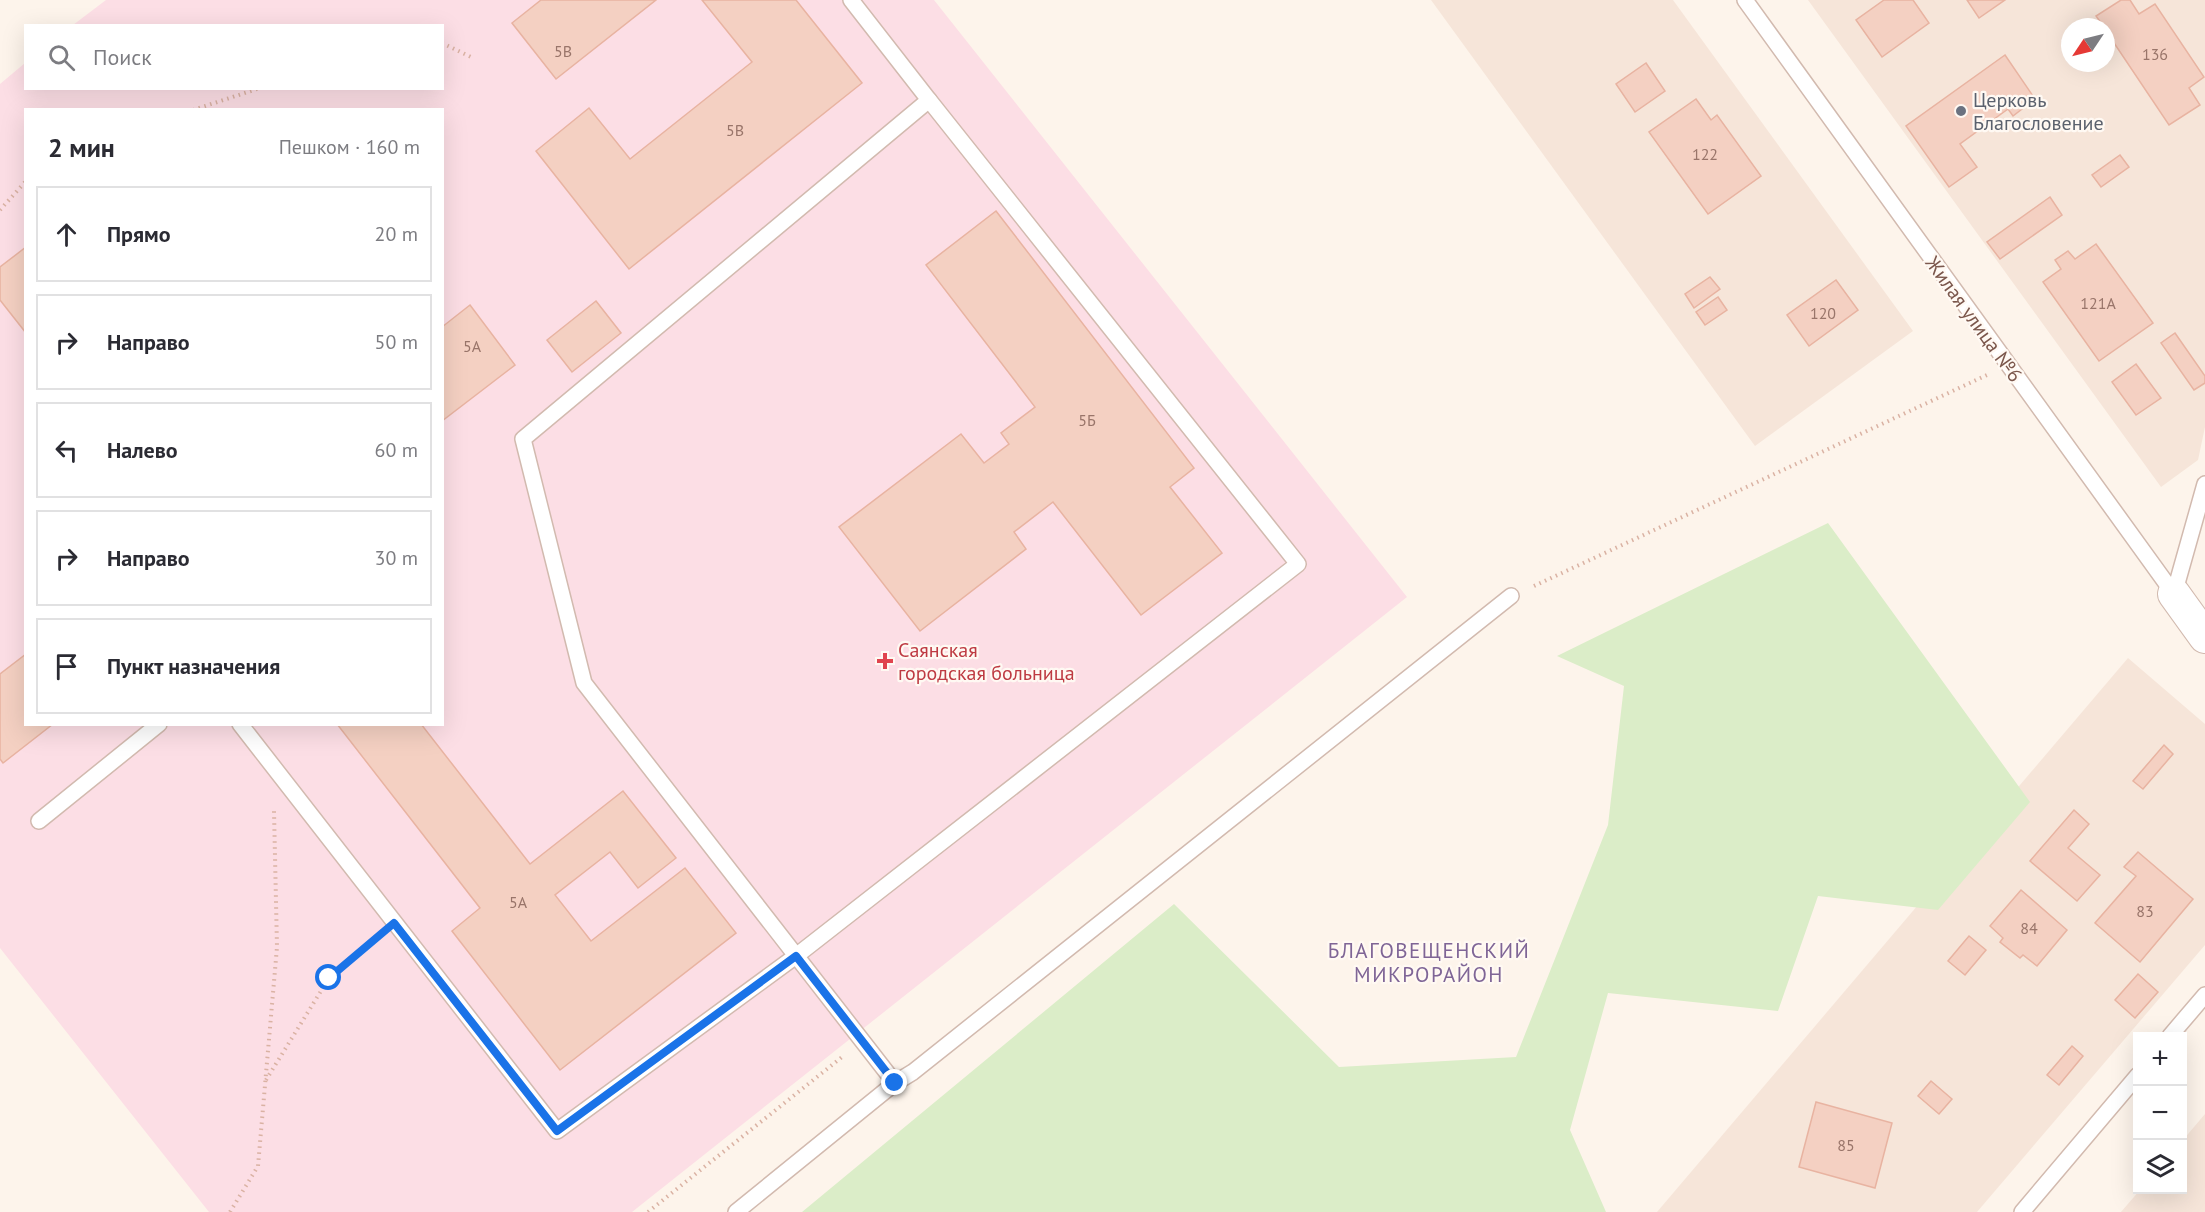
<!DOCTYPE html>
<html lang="ru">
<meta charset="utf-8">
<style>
body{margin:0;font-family:"PT Sans",sans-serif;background:#f7f7f7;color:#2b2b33}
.controls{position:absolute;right:18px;bottom:18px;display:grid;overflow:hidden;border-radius:0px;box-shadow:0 6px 24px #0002}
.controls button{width:54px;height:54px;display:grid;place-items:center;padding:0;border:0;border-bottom:2px solid #e1e1e2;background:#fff;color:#2b2b33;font:30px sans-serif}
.compass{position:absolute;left:2061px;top:18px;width:54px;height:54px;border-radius:50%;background:#fff;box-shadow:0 6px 24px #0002;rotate:235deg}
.stop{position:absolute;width:18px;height:18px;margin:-14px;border:4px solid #1a73e8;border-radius:50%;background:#fff}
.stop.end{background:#1a73e8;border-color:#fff;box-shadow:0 2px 6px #0008}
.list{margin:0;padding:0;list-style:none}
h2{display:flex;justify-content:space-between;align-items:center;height:78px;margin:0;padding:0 24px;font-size:26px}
h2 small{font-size:20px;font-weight:400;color:#7c7c81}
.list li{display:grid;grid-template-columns:39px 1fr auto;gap:18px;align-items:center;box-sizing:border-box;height:96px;margin:0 12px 12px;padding:0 12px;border:2px solid #e1e1e2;border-radius:0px}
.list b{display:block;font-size:22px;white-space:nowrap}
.list em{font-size:20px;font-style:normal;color:#7c7c81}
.icon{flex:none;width:33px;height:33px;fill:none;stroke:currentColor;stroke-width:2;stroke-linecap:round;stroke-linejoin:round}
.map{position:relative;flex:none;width:2205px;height:1212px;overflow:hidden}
.search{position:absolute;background:#fff;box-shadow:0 6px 24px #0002;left:24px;top:24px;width:420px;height:66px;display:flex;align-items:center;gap:15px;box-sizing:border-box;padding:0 21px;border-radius:0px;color:#7c7c81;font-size:22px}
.panel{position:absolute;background:#fff;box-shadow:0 6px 24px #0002;left:24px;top:108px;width:420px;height:618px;border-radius:0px}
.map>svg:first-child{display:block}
.residential{fill:#f6e5d9;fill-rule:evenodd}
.medical{fill:#fcdee5;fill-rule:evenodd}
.green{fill:#dbedc8}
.building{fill:#f4d0c2;stroke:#e8b3a1;stroke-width:1.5}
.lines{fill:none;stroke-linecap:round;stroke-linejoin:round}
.lane-casing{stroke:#d2baaf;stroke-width:18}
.street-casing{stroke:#d2baaf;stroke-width:34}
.path{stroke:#dab2a3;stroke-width:4;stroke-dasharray:1.5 4.5;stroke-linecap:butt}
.lane{stroke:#fff;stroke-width:15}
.street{stroke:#fff;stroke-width:32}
.route{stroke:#1a73e8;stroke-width:8}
.worship-dot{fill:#6b7280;stroke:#fff9f3;stroke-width:2}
.health-dot{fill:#e0444e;stroke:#fff9f3;stroke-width:2}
.labels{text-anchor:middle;stroke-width:4.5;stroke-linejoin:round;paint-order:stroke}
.number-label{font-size:16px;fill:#99756a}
.worship-label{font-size:20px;fill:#5b616d;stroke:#fff9f3;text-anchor:start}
.street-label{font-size:20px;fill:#7b574c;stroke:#fff9f3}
.health-label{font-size:20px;fill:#be3a42;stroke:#fff9f3;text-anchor:start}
.neighbourhood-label{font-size:21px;letter-spacing:1.5px;fill:#7f6596;stroke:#fff9f3}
</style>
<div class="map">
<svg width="2205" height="1212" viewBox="0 0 2205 1212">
<rect width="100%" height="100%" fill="#fdf4eb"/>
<g class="residential">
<polygon points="1431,0 1673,0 1913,331 1755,446"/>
<path d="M 1808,0 L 2205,0 L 2205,427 L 2198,460 L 2161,487 ZM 2070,27 L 2106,27 L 2106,63 L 2070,63 Z"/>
<polygon points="2128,658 2205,724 2205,945 1977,1212 1657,1212"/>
<polygon points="2205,1114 2205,1212 2121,1212 2140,1190 2182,1190 2183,1140"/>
</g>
<path class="medical" d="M 106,0 L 934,0 L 1407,597 L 632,1212 L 209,1212 L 0,948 L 0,84 L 25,63 L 26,88 L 442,88 L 442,26 L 73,25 ZM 26,110 L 442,110 L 442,724 L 26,724 Z"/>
<polygon class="green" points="1828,523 2030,802 1938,910 1818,896 1778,1011 1608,993 1570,1130 1606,1212 802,1212 1174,904 1339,1067 1516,1057 1608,825 1624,686 1557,656"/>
<g class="building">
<polygon points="541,0 656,0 556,79 512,23"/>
<polygon points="702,0 796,0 862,83 629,269 536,151 589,108 630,159 752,62"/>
<polygon points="1884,0 1913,0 1929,23 1882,57 1856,20"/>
<polygon points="1967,0 2005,0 1979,18"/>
<polygon points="2121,0 2130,0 2139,14 2155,4 2204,77 2189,88 2200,105 2169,125 2106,31 2106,27 2104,27 2096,16"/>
<polygon points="2005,55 2035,99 2013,116 2008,109 1960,144 1977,167 1949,187 1906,126"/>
<polygon points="1646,63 1665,91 1635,112 1616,84"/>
<polygon points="1696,99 1711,120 1717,115 1761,176 1708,214 1649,132"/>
<polygon points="2120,155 2129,167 2101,187 2092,175"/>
<polygon points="2050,197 2062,215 2000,259 1987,242"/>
<polygon points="996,211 1194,468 1170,487 1222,553 1141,615 1053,502 1014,532 1026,549 920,631 839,527 961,434 984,463 1009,444 1001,433 1035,407 926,265"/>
<polygon points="2096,244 2153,323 2099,361 2043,282 2061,269 2055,260 2068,251 2075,259"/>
<polygon points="26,247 26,333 0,300 0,267"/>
<polygon points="1710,277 1720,289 1694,308 1685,294"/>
<polygon points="1836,280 1858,310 1809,346 1787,315"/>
<polygon points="1718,297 1727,310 1705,325 1696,312"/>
<polygon points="596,301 621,333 572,372 547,340"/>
<polygon points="470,305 515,365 442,421 442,327"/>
<polygon points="2175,333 2205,376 2205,383 2194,390 2161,343"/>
<polygon points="2136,364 2161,398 2136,415 2112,382"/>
<polygon points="26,654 26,724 53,724 3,763 0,759 0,674"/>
<polygon points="337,724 421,724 530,864 623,791 676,858 638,888 610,852 555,895 591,941 685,868 736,933 560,1070 452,931 480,908"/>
<polygon points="2164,745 2173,754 2143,789 2133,781"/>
<polygon points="2074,810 2089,824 2068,848 2100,875 2077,901 2030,861"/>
<polygon points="2138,852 2193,899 2140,962 2095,923 2136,876 2124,867"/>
<polygon points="2021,890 2067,930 2037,966 2023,955 2020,958 2000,942 2003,938 1990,926"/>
<polygon points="1969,936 1986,950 1965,975 1948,961"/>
<polygon points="2138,974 2158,992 2135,1018 2115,1000"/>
<polygon points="2072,1046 2083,1056 2059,1085 2047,1075"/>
<polygon points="1931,1081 1952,1099 1939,1114 1918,1096"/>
<polygon points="1816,1102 1892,1123 1875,1188 1799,1167"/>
</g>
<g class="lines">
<g class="lane-casing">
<g id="lane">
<polyline points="851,0 929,100 523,439 584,683 895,1083"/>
<polyline points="1745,0 2174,594"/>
<polyline points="2174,594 2205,484"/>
<polyline points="240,724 557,1131 796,956 1298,564 929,100"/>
<polyline points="39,821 159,724"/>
<polyline points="2170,1036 2205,995"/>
<polyline points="736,1212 895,1083 913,1072 1511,596"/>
<polyline points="2022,1212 2138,1075"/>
</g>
</g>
<g class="street-casing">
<polyline id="street" points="2174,594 2205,637"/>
</g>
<g class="path">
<polyline points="442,43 471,57"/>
<polyline points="193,110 260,88"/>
<polyline points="0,210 26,181"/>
<polyline points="1534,586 1987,375"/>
<polyline points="266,1080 329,978 376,938"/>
<polyline points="230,1212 258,1166 277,947 274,811"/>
<polyline points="648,1212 842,1057"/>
</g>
<use href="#lane" class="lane"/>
<use href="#street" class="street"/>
</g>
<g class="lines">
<polyline class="route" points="329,978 394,923 557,1131 796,956 895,1083"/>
</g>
<circle class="worship-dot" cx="1961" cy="111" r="6"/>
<path class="health-dot" d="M882 652h6v6h6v6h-6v6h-6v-6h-6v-6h6z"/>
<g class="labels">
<g class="number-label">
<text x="563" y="57">5В</text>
<text x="2155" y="60">136</text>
<text x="735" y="136">5В</text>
<text x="1705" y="160">122</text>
<text x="2098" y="309">121А</text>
<text x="1823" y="319">120</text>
<text x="472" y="352">5А</text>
<text x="1087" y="426">5Б</text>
<text x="518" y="908">5А</text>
<text x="2145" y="917">83</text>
<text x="2029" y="934">84</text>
<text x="1846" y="1151">85</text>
</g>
<g class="worship-label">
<text x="1973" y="107">Церковь<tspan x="1973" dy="23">Благословение</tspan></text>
</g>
<g class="street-label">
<text transform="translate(1974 319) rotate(54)" y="7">Жилая улица №6</text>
</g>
<g class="health-label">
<text x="898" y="657">Саянская<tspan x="898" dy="23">городская больница</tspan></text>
</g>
<g class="neighbourhood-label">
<text x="1429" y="958">БЛАГОВЕЩЕНСКИЙ<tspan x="1429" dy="24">МИКРОРАЙОН</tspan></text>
</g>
</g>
</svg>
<div class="controls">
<button>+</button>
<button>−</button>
<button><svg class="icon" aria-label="layers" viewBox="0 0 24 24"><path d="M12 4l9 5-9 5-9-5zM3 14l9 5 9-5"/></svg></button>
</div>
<svg class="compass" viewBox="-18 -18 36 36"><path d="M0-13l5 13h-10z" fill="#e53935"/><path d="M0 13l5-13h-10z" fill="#7c7c81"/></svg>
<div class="stop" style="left:329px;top:978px"></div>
<div class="stop end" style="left:895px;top:1083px"></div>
<div class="search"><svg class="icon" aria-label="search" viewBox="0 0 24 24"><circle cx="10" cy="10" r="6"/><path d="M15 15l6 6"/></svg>Поиск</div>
<section class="panel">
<h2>2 мин<small>Пешком · 160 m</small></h2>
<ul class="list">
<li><svg class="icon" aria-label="ahead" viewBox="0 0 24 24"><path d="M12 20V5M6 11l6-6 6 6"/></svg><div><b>Прямо</b></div><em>20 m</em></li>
<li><svg class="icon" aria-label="right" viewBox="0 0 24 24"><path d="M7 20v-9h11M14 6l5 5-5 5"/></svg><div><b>Направо</b></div><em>50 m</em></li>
<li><svg class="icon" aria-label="left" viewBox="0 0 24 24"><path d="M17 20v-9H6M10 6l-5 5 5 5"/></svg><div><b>Налево</b></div><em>60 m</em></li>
<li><svg class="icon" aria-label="right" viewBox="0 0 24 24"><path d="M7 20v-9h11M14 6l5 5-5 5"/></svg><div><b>Направо</b></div><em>30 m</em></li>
<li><svg class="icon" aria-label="arrive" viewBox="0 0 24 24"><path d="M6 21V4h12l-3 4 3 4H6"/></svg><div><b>Пункт назначения</b></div></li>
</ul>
</section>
</div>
